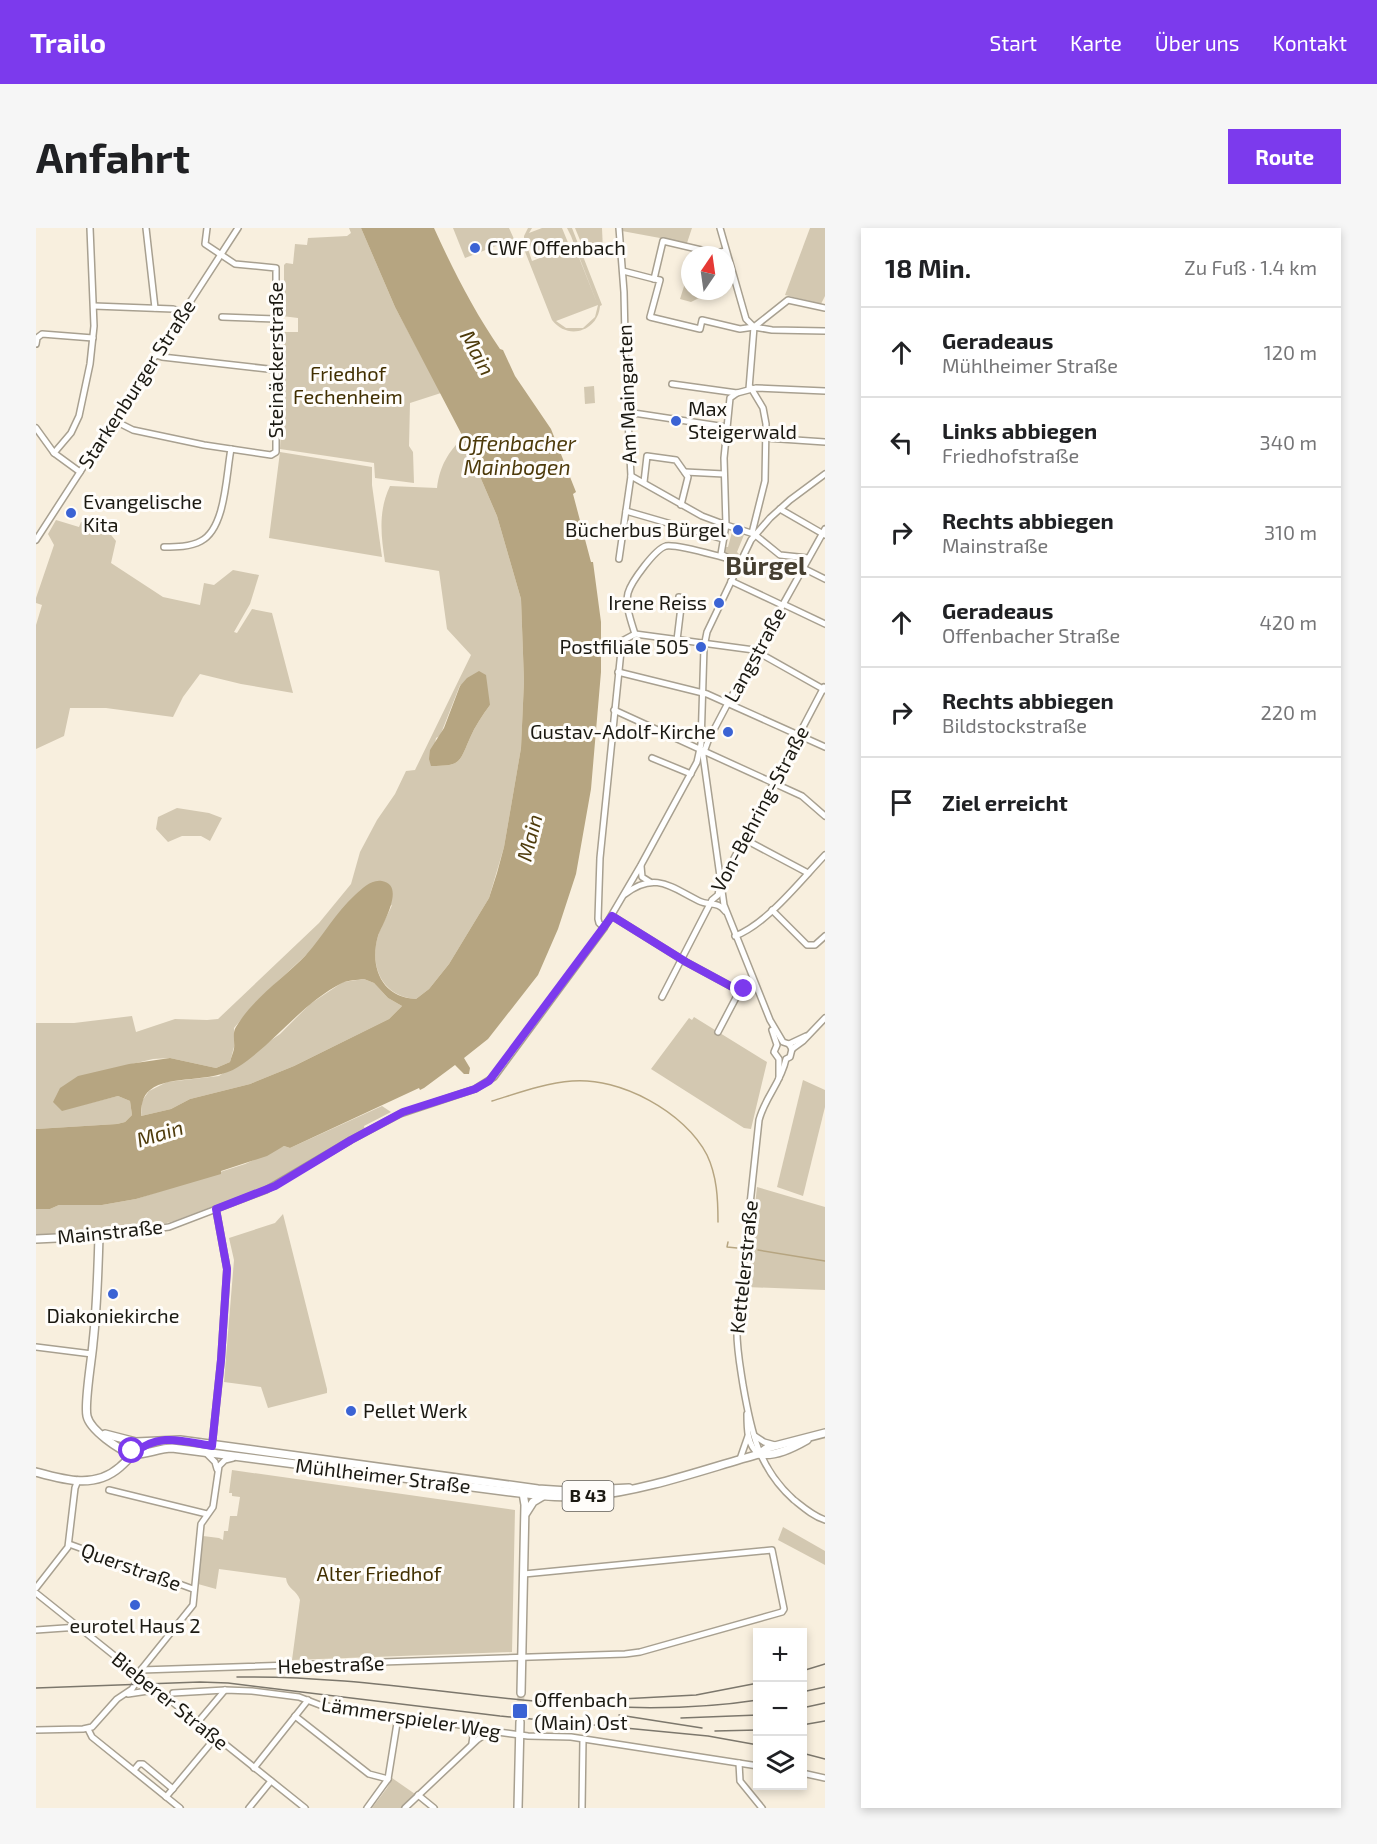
<!DOCTYPE html>
<html lang="de">
<meta charset="utf-8">
<style>
body{margin:0;font-family:"Exo 2",sans-serif;background:#f6f6f6;color:#202124}
.controls{position:absolute;right:18px;bottom:18px;display:grid;overflow:hidden;border-radius:0px;box-shadow:0 3px 9px #0003}
.controls button{width:54px;height:54px;display:grid;place-items:center;padding:0;border:0;border-bottom:2px solid #e0e0e0;background:#fff;color:#202124;font:30px sans-serif}
.compass{position:absolute;left:645px;top:18px;width:54px;height:54px;border-radius:50%;background:#fff;box-shadow:0 3px 9px #0003;rotate:13deg}
.stop{position:absolute;width:18px;height:18px;margin:-14px;border:4px solid #7c3aed;border-radius:50%;background:#fff}
.stop.end{background:#7c3aed;border-color:#fff;box-shadow:0 2px 6px #0008}
.list{margin:0;padding:0;list-style:none}
h2{display:flex;justify-content:space-between;align-items:center;height:78px;margin:0;padding:0 24px;font-size:26px}
h2 small{font-size:20px;font-weight:400;color:#757577}
.list li{display:grid;grid-template-columns:39px 1fr auto;gap:18px;align-items:center;box-sizing:border-box;height:90px;padding:0 24px;border-top:2px solid #e0e0e0}
.list b{display:block;font-size:22px;white-space:nowrap}
.list p{margin:0;font-size:20px;white-space:nowrap;color:#757577}
.list em{font-size:20px;font-style:normal;color:#757577}
.icon{flex:none;width:33px;height:33px;fill:none;stroke:currentColor;stroke-width:2;stroke-linecap:round;stroke-linejoin:round}
.map{position:relative;flex:none;width:789px;height:1580px;overflow:hidden;border-radius:0px}
header{display:flex;align-items:center;gap:36px;box-sizing:border-box;height:84px;padding:0 30px;background:#7c3aed;color:#fff}
header strong{font-size:28px}
nav{display:flex;gap:33px;margin-inline-start:auto;font-size:21px}
.intro{display:flex;align-items:center;justify-content:space-between;box-sizing:border-box;height:144px;padding:0 36px}
h1{margin:0;font-size:42px}
.button{padding:15px 27px;border-radius:0px;background:#7c3aed;color:#fff;font-size:21px;font-weight:700}
main{display:flex;gap:36px;padding:0 36px}
aside{flex:1;background:#fff;border-radius:0px;box-shadow:0 3px 9px #0003}
.map>svg:first-child{display:block}
.green{fill:#d3c8b1;fill-rule:evenodd}
.water{fill:#b6a581;fill-rule:evenodd}
.lines{fill:none;stroke-linecap:round;stroke-linejoin:round}
.stream{stroke:#b6a581;stroke-width:1.5}
.major-tunnel{stroke:#d7cfbf;stroke-width:7;stroke-dasharray:7 3.5;stroke-linecap:butt}
.minor-casing{stroke:#a8a090;stroke-width:8}
.major-casing{stroke:#a8a090;stroke-width:10}
.minor{stroke:#fff;stroke-width:5}
.major{stroke:#fff;stroke-width:7}
.rail{stroke:#7c776c;stroke-width:1.5}
.route{stroke:#7c3aed;stroke-width:8}
.poi-dot{fill:#3b63d4;stroke:#fffdfa;stroke-width:2}
.labels{text-anchor:middle;stroke-width:6;stroke-linejoin:round;paint-order:stroke}
.shield{fill:#fffdfa;stroke:#5f5d58;stroke-width:1.5}
.shield-label{font-size:18px;font-weight:bold;fill:#1b1912}
.poi-label{font-size:20px;fill:#1b1912;stroke:#fffdfa;text-anchor:start}
.street-label{font-size:20px;fill:#1b1912;stroke:#fffdfa}
.park-label{font-size:20px;fill:#412f00;stroke:#fffdfa}
.water-label{font-size:21px;font-style:italic;fill:#4e3b0b;stroke:#fffdfa}
.district-label{font-size:26px;font-weight:bold;fill:#463f31;stroke:#fffdfa}
</style>
<header>
<strong>Trailo</strong>
<nav><a>Start</a><a>Karte</a><a>Über uns</a><a>Kontakt</a></nav>
</header>
<div class="intro"><h1>Anfahrt</h1><a class="button">Route</a></div>
<main>
<div class="map">
<svg width="789" height="1580" viewBox="0 0 789 1580">
<rect width="100%" height="100%" fill="#f8efde"/>
<g class="green">
<polygon points="313,0 325,0 359,79 405,165 374,175 373,218 377,224 378,255 339,250 338,235 244,221 247,155 245,104 262,104 262,90 246,88 246,81 244,79 244,54 248,53 248,37 250,35 257,36 259,16 271,17 272,10 311,8 315,5"/>
<polygon points="417,0 473,0 478,11 429,30"/>
<path d="M 492,0 L 496,0 L 493,5 L 506,0 L 526,0 L 533,17 L 499,30 L 491,10 L 491,18 L 496,33 L 538,17 L 561,75 L 535,8 L 531,0 L 536,0 L 566,77 L 564,78 C 562,103 532,113 516,92 L 488,21 L 488,8 ZM 562,77 L 559,89 L 547,100 L 530,100 L 520,93 Z"/>
<polygon points="539,0 566,0 567,23 551,29"/>
<polygon points="586,0 656,0 651,15 586,3"/>
<polygon points="774,0 789,0 789,68 785,76 749,67"/>
<polygon points="650,52 654,53 654,63 665,63 663,70 655,74 644,71"/>
<polygon points="558,158 559,175 549,176 548,159"/>
<path d="M 427,209 L 461,288 L 485,371 L 488,453 L 485,520 L 468,619 L 453,670 L 413,736 L 393,761 L 380,771 C 346,769 333,738 342,708 C 345,697 352,687 356,677 L 270,727 L 222,772 L 198,800 L 198,819 L 194,834 L 180,840 L 134,830 L 117,831 L 71,842 L 26,882 L 82,868 L 94,873 L 96,887 L 89,894 L 81,896 L 0,901 L 0,795 L 38,795 L 96,788 L 100,804 L 139,791 L 171,792 L 182,791 L 283,695 L 315,656 L 324,624 L 341,592 L 359,566 L 370,543 L 379,542 L 435,427 L 411,401 L 403,343 L 349,334 C 345,308 342,283 354,258 L 401,260 C 404,237 412,225 427,209 ZM 424,457 L 454,477 C 446,488 439,498 434,510 C 423,535 425,538 395,538 L 400,510 L 404,508 Z"/>
<polygon points="244,224 336,239 336,257 346,329 233,310"/>
<polygon points="20,292 43,299 45,294 71,302 80,313 75,335 127,369 164,377 168,355 178,357 197,342 223,347 214,376 198,404 201,405 216,381 236,385 257,465 205,456 164,446 147,469 137,489 70,480 34,480 28,508 0,521 0,397 6,377 0,375 0,370 18,317 12,306"/>
<polygon points="696,304 708,307 701,324 703,326 701,331 690,325 688,322 689,319 692,319"/>
<polygon points="141,580 173,585 186,590 174,613 165,608 146,608 132,614 120,601 122,589"/>
<polygon points="328,751 338,755 352,770 366,778 353,791 258,838 214,856 154,871 135,881 105,888 106,873 113,863 131,854 183,848 244,806 274,776 307,754"/>
<polygon points="658,789 731,834 715,901 708,900 615,841 653,790 656,792"/>
<polygon points="767,852 789,862 789,879 767,968 741,959"/>
<polygon points="346,878 355,884 328,898 329,902 250,950 138,993 123,997 40,1006 0,1006 0,981 14,981 23,977 66,977 100,971 209,936 248,918 254,920"/>
<polygon points="721,959 789,979 789,1062 710,1059"/>
<polygon points="247,986 291,1161 291,1165 232,1180 225,1159 188,1154 198,1032 193,1010 239,995"/>
<path d="M 196,1242 L 479,1282 L 476,1424 L 256,1432 L 264,1372 C 261,1362 251,1361 250,1350 L 183,1341 L 180,1361 L 162,1356 L 167,1308 L 183,1310 L 187,1312 L 188,1303 L 192,1303 L 194,1288 L 201,1288 L 204,1269 L 196,1268 L 196,1265 L 193,1265 Z"/>
<polygon points="747,1299 789,1323 789,1337 742,1312"/>
<polygon points="356,1550 379,1566 365,1580 336,1580 351,1560"/>
</g>
<g class="water">
<path d="M 325,0 L 398,0 C 417,42 438,83 464,121 L 467,122 L 479,148 L 515,201 L 540,264 L 537,266 L 555,334 L 557,334 L 565,394 L 565,444 L 555,561 L 540,646 L 522,701 L 502,747 L 452,811 L 428,830 L 434,840 L 433,846 L 428,846 L 419,837 L 388,860 L 384,862 L 383,860 L 254,920 L 248,918 L 231,928 L 185,943 L 185,946 L 100,971 L 66,977 L 23,977 L 14,981 L 0,981 L 0,901 L 81,896 L 89,894 L 96,887 L 94,873 L 82,868 L 26,883 L 17,874 L 24,860 L 42,848 L 93,836 L 134,830 L 180,840 L 194,834 C 195,830 197,825 198,821 C 199,814 196,805 200,799 C 217,770 247,751 270,727 C 287,708 300,684 319,667 C 326,661 335,651 346,653 C 371,657 345,698 342,708 C 333,739 346,770 380,771 L 393,761 L 413,736 L 453,670 L 461,645 L 468,619 L 485,520 L 488,453 L 485,371 L 461,288 L 427,209 L 359,79 ZM 328,751 L 338,755 L 352,770 L 366,778 L 353,791 L 258,838 L 214,856 L 154,871 L 135,881 L 105,888 C 105,879 106,868 114,862 C 134,846 175,856 202,839 C 239,815 266,775 306,755 C 312,752 321,752 328,751 Z"/>
<path d="M 443,443 L 450,447 L 454,477 C 446,488 439,498 434,510 C 423,535 425,538 395,538 L 393,531 L 394,522 L 408,500 L 424,458 L 431,450 Z"/>
</g>
<g class="lines">
<g class="stream">
<path d="M 456,873 C 482,865 510,855 536,853 C 584,849 649,884 671,927 C 681,948 682,971 682,994"/>
<polyline points="692,1014 691,1019 701,1020"/>
<polyline points="722,1022 789,1033"/>
</g>
<polyline class="major-tunnel" points="484,1494 485,1465"/>
<g class="minor-casing">
<g id="minor">
<polyline points="110,0 119,80"/>
<polyline points="583,0 588,64 590,154 595,248 583,331"/>
<polyline points="684,0 710,91 718,99 713,161"/>
<polyline points="587,43 618,51 627,13 678,25 690,23"/>
<polyline points="618,51 624,52 614,89 664,101 666,92 704,101 718,99 736,102 789,103"/>
<polyline points="58,78 137,81 147,84"/>
<polyline points="186,89 240,91"/>
<polyline points="718,99 752,72 789,80"/>
<polyline points="0,116 1,110 6,106 57,110"/>
<polyline points="120,127 126,129 241,142"/>
<polyline points="636,156 701,165 720,160 789,163"/>
<polyline points="715,160 727,180 730,196 729,253 716,305"/>
<polyline points="591,184 690,199"/>
<polyline points="77,192 97,202 168,217 235,227 240,224 240,40 199,36 169,16 171,0"/>
<polyline points="0,200 18,225 44,244"/>
<polyline points="730,210 789,214"/>
<polyline points="18,225 35,205 43,188 54,136 58,98 54,0"/>
<polyline points="649,244 688,246"/>
<polyline points="595,248 666,288 690,297 688,230 694,170 701,165"/>
<polyline points="608,254 611,228 640,232 652,249 645,277"/>
<polyline points="744,281 789,307"/>
<polyline points="590,283 687,311"/>
<polyline points="0,312 202,0"/>
<path d="M 128,319 C 140,319 154,319 165,313 C 190,300 190,246 195,221"/>
<polyline points="703,336 685,326 690,297 718,306 744,327 772,330"/>
<polyline points="767,340 789,351"/>
<polyline points="695,353 746,377"/>
<polyline points="747,376 789,396"/>
<path d="M 599,406 C 595,393 589,378 592,365 C 595,354 619,321 630,318 C 641,316 677,327 690,330"/>
<polyline points="641,412 645,379 643,369"/>
<polyline points="582,444 671,466 789,519"/>
<polyline points="578,482 766,568 789,588"/>
<polyline points="616,530 655,546"/>
<polyline points="708,611 772,645"/>
<polyline points="605,638 606,649 614,654"/>
<path d="M 589,666 C 619,643 635,659 663,673 C 673,678 682,673 689,683"/>
<polyline points="736,682 771,717 779,717 789,708"/>
<polyline points="576,688 650,734 698,760 706,762 719,757"/>
<polyline points="568,700 563,695 562,691 564,630 586,413 599,406 718,422 789,462"/>
<path d="M 699,708 C 731,696 765,652 789,627"/>
<polyline points="626,769 676,672 682,667 684,657 788,459"/>
<polyline points="736,802 741,817 738,824 743,831 743,850"/>
<polyline points="682,804 704,762"/>
<polyline points="753,816 770,808"/>
<polyline points="756,821 753,816 747,814 734,792 688,677 667,527 672,513 692,475 789,301"/>
<path d="M 756,821 L 754,829 L 750,831 C 745,855 729,869 723,892 L 701,1098 C 700,1118 704,1137 707,1157 C 715,1203 722,1240 758,1272 C 768,1280 777,1288 789,1292"/>
<polyline points="756,821 767,813 789,790"/>
<polyline points="63,1008 133,999 230,962 315,912 364,886 439,861 458,849 568,700 605,637 661,534 665,516 668,419 671,404 715,312 734,290 754,272 789,246"/>
<polyline points="0,1119 56,1126"/>
<path d="M 711,1186 C 711,1200 711,1218 723,1226"/>
<polyline points="719,1208 728,1214 739,1217"/>
<polyline points="176,1218 185,1132 191,1041 180,981"/>
<polyline points="170,1225 179,1234 181,1241"/>
<polyline points="704,1231 712,1208"/>
<polyline points="73,1262 171,1286"/>
<polyline points="33,1316 157,1361"/>
<polyline points="0,1360 32,1319 39,1260 42,1252"/>
<polyline points="0,1365 269,1580"/>
<polyline points="0,1402 43,1399"/>
<polyline points="105,1442 589,1426 604,1424 739,1386 746,1384 748,1381 736,1322 488,1346"/>
<polyline points="104,1443 157,1377 165,1296 177,1279 183,1238 189,1232 197,1230"/>
<polyline points="137,1465 189,1462 216,1463 263,1469 284,1477 431,1498 454,1503 492,1508 535,1509 722,1538"/>
<polyline points="92,1466 112,1463 123,1466"/>
<polyline points="259,1488 333,1546 352,1551"/>
<polyline points="162,1494 189,1462"/>
<polyline points="431,1498 437,1508 436,1515"/>
<polyline points="52,1501 56,1509 144,1580"/>
<polyline points="0,1502 47,1501 56,1499 81,1471 96,1461 104,1448"/>
<polyline points="703,1535 704,1553 726,1580"/>
<polyline points="218,1540 272,1472"/>
<polyline points="98,1542 103,1536 107,1536 137,1561"/>
<polyline points="766,1545 789,1550"/>
<polyline points="382,1567 398,1580"/>
<polyline points="130,1569 180,1509"/>
<polyline points="213,1580 235,1553"/>
<polyline points="331,1580 352,1551 362,1489"/>
<polyline points="369,1580 441,1512 454,1503"/>
<polyline points="546,1580 547,1511"/>
</g>
</g>
<g class="major-casing">
<g id="major">
<path d="M 0,1011 L 63,1008 C 62,1044 61,1079 57,1115 C 56,1130 48,1175 51,1188 C 54,1202 83,1222 96,1226 C 106,1228 123,1220 136,1220 L 475,1264 C 501,1267 527,1271 553,1268 C 609,1263 669,1241 723,1226 L 731,1220 L 789,1205"/>
<polyline points="69,1206 100,1214 144,1212 502,1261 532,1263 593,1260"/>
<path d="M 723,1226 C 739,1229 757,1220 771,1212"/>
<path d="M 0,1244 C 29,1252 59,1261 84,1239 C 93,1231 101,1221 112,1215"/>
<polyline points="490,1285 497,1274 507,1268"/>
<polyline points="485,1465 489,1277 487,1265"/>
<polyline points="482,1580 484,1494"/>
</g>
</g>
<use href="#minor" class="minor"/>
<use href="#major" class="major"/>
<g class="rail">
<polyline points="766,1443 789,1436"/>
<path d="M 201,1449 C 375,1446 548,1499 722,1472"/>
<polyline points="0,1460 164,1454 192,1455 464,1488 672,1508 722,1517"/>
<polyline points="766,1464 789,1459"/>
<polyline points="585,1471 660,1467 722,1455"/>
<polyline points="766,1480 789,1475"/>
<polyline points="583,1487 666,1500"/>
<polyline points="645,1490 722,1487"/>
<polyline points="766,1497 789,1493"/>
<polyline points="679,1503 722,1502"/>
<polyline points="766,1525 789,1531"/>
</g>
</g>
<g class="lines">
<path class="route" d="M 96,1223 L 97,1226 C 122,1204 146,1213 176,1218 L 185,1132 L 191,1041 L 180,981 L 239,958 L 315,912 L 367,884 L 439,861 L 453,853 L 576,688 L 650,734 L 700,761 L 708,761"/>
</g>
<g class="poi-dot">
<circle cx="439" cy="20" r="6"/>
<circle cx="640" cy="193" r="6"/>
<circle cx="35" cy="285" r="6"/>
<circle cx="702" cy="302" r="6"/>
<circle cx="683" cy="375" r="6"/>
<circle cx="665" cy="419" r="6"/>
<circle cx="692" cy="504" r="6"/>
<circle cx="77" cy="1066" r="6"/>
<circle cx="315" cy="1183" r="6"/>
<circle cx="99" cy="1377" r="6"/>
<rect x="476" y="1475" width="16" height="16" rx="3"/>
</g>
<g class="labels">
<rect class="shield" x="526.5" y="1253" width="51" height="30" rx="4.5"/>
<g class="shield-label">
<text x="552" y="1274">B 43</text>
</g>
<g class="poi-label">
<text x="451" y="27">CWF Offenbach</text>
<text x="652" y="188">Max<tspan x="652" dy="23">Steigerwald</tspan></text>
<text x="47" y="281">Evangelische<tspan x="47" dy="23">Kita</tspan></text>
<text x="690" y="309" text-anchor="end">Bücherbus Bürgel</text>
<text x="671" y="382" text-anchor="end">Irene Reiss</text>
<text x="653" y="426" text-anchor="end">Postfiliale 505</text>
<text x="680" y="511" text-anchor="end">Gustav-Adolf-Kirche</text>
<text x="77" y="1095" text-anchor="middle">Diakoniekirche</text>
<text x="327" y="1190">Pellet Werk</text>
<text x="99" y="1405" text-anchor="middle">eurotel Haus 2</text>
<text x="498" y="1479">Offenbach<tspan x="498" dy="23">(Main) Ost</tspan></text>
</g>
<g class="street-label">
<text transform="translate(240 132) rotate(-90)" y="7">Steinäckerstraße</text>
<text transform="translate(101 156) rotate(-57)" y="7">Starkenburger Straße</text>
<text transform="translate(591 166) rotate(-92)" y="7">Am Maingarten</text>
<text transform="translate(719 427) rotate(-61)" y="7">Langstraße</text>
<text transform="translate(724 581) rotate(-62)" y="7">Von-Behring-Straße</text>
<text transform="translate(74 1004) rotate(-6)" y="7">Mainstraße</text>
<text transform="translate(708 1039) rotate(-84)" y="7">Kettelerstraße</text>
<text transform="translate(347 1248) rotate(7)" y="7">Mühlheimer Straße</text>
<text transform="translate(95 1339) rotate(20)" y="7">Querstraße</text>
<text transform="translate(295 1437) rotate(-2)" y="7">Hebestraße</text>
<text transform="translate(134 1473) rotate(39)" y="7">Bieberer Straße</text>
<text transform="translate(375 1490) rotate(9)" y="7">Lämmerspieler Weg</text>
</g>
<g class="park-label">
<text x="312" y="153">Friedhof<tspan x="312" dy="23">Fechenheim</tspan></text>
<text x="343" y="1353">Alter Friedhof</text>
</g>
<g class="water-label">
<text transform="translate(441 125) rotate(61)" y="7">Main</text>
<text x="481" y="223">Offenbacher<tspan x="481" dy="24">Mainbogen</tspan></text>
<text transform="translate(494 610) rotate(-76)" y="7">Main</text>
<text transform="translate(124 906) rotate(-17)" y="7">Main</text>
</g>
<g class="district-label">
<text x="730" y="347">Bürgel</text>
</g>
</g>
</svg>
<div class="controls">
<button>+</button>
<button>−</button>
<button><svg class="icon" aria-label="layers" viewBox="0 0 24 24"><path d="M12 4l9 5-9 5-9-5zM3 14l9 5 9-5"/></svg></button>
</div>
<svg class="compass" viewBox="-18 -18 36 36"><path d="M0-13l5 13h-10z" fill="#e53935"/><path d="M0 13l5-13h-10z" fill="#757577"/></svg>
<div class="stop" style="left:96px;top:1223px"></div>
<div class="stop end" style="left:708px;top:761px"></div>
</div>
<aside>
<h2>18 Min.<small>Zu Fuß · 1.4 km</small></h2>
<ul class="list">
<li><svg class="icon" aria-label="ahead" viewBox="0 0 24 24"><path d="M12 20V5M6 11l6-6 6 6"/></svg><div><b>Geradeaus</b><p>Mühlheimer Straße</p></div><em>120 m</em></li>
<li><svg class="icon" aria-label="left" viewBox="0 0 24 24"><path d="M17 20v-9H6M10 6l-5 5 5 5"/></svg><div><b>Links abbiegen</b><p>Friedhofstraße</p></div><em>340 m</em></li>
<li><svg class="icon" aria-label="right" viewBox="0 0 24 24"><path d="M7 20v-9h11M14 6l5 5-5 5"/></svg><div><b>Rechts abbiegen</b><p>Mainstraße</p></div><em>310 m</em></li>
<li><svg class="icon" aria-label="ahead" viewBox="0 0 24 24"><path d="M12 20V5M6 11l6-6 6 6"/></svg><div><b>Geradeaus</b><p>Offenbacher Straße</p></div><em>420 m</em></li>
<li><svg class="icon" aria-label="right" viewBox="0 0 24 24"><path d="M7 20v-9h11M14 6l5 5-5 5"/></svg><div><b>Rechts abbiegen</b><p>Bildstockstraße</p></div><em>220 m</em></li>
<li><svg class="icon" aria-label="arrive" viewBox="0 0 24 24"><path d="M6 21V4h12l-3 4 3 4H6"/></svg><div><b>Ziel erreicht</b></div></li>
</ul>
</aside>
</main>
